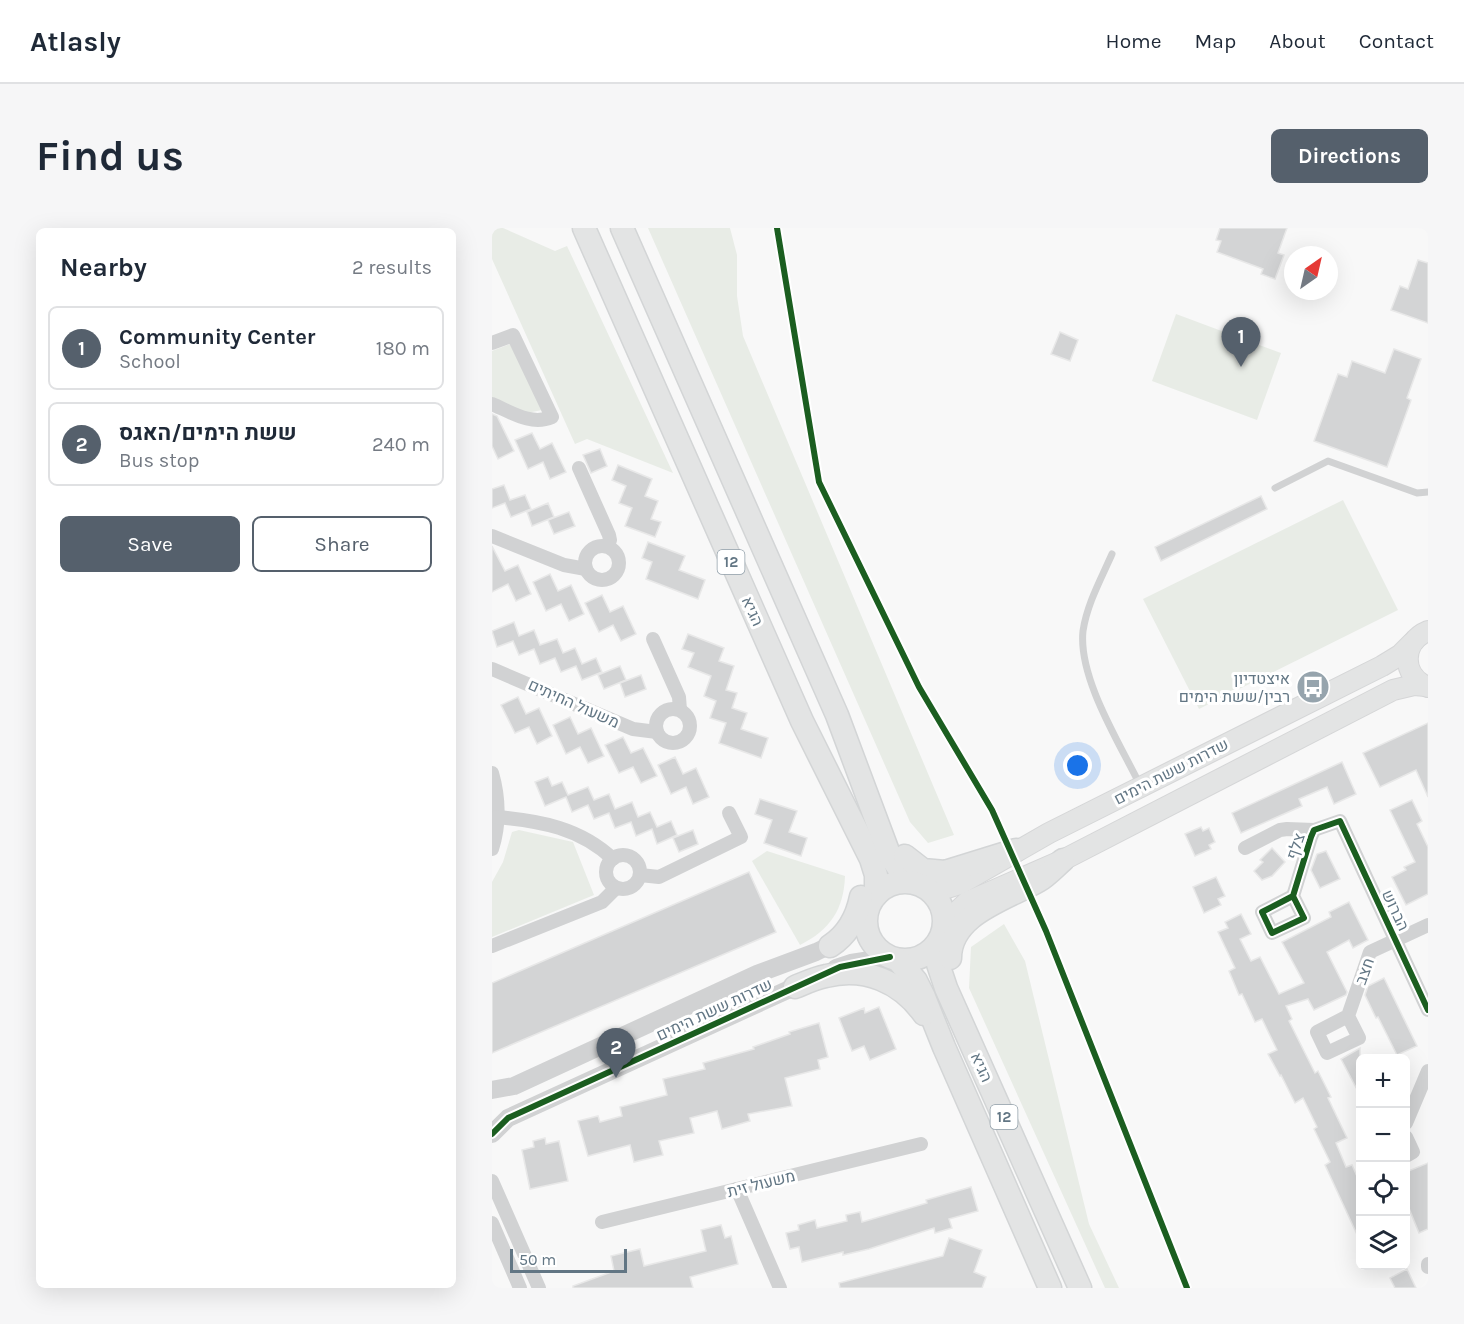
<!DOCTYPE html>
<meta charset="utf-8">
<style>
body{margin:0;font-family:Karla,Heebo,sans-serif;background:#f6f6f7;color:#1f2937}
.controls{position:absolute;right:18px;bottom:18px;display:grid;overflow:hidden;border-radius:9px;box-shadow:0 6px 24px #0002}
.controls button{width:54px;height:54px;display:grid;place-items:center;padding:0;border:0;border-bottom:2px solid #e0e1e3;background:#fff;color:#1f2937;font:30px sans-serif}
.compass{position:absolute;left:792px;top:18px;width:54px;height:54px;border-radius:50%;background:#fff;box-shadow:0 6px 24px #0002;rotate:34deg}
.scale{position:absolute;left:18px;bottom:15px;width:117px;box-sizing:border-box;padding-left:6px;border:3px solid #627684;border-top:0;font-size:16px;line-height:21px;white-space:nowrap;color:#627684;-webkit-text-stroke:4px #fff;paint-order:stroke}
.you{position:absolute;left:586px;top:538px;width:21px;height:21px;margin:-15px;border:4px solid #fff;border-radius:50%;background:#1a73e8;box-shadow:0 0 0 9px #1a73e833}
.badge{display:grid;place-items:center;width:39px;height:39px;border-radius:50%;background:#55606c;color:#fff;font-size:20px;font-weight:700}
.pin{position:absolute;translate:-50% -50px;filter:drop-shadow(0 2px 3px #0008)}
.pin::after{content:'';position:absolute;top:32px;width:21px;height:18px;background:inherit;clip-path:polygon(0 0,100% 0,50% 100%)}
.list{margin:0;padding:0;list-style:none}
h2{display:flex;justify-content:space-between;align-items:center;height:78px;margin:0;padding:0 24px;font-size:26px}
h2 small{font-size:20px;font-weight:400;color:#747a83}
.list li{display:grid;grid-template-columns:39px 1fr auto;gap:18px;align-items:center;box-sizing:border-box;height:84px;margin:0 12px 12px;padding:0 12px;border:2px solid #e0e1e3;border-radius:9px}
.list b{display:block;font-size:22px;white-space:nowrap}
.list p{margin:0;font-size:20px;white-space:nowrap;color:#747a83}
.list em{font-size:20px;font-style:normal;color:#747a83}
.actions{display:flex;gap:12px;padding:18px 24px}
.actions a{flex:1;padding:14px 0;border:2px solid #55606c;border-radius:9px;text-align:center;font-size:21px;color:#55606c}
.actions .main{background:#55606c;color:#fff}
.icon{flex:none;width:33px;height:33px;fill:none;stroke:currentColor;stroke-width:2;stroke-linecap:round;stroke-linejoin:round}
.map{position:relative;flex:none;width:936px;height:1060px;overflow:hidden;border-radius:9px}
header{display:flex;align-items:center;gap:36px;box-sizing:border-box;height:84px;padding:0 30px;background:#fff;border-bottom:2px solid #e0e1e3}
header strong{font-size:28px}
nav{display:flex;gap:33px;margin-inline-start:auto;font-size:21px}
.intro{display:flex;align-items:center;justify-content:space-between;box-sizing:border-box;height:144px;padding:0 36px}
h1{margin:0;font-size:42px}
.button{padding:15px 27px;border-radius:9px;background:#55606c;color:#fff;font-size:21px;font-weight:700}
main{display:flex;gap:36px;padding:0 36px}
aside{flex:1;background:#fff;border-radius:9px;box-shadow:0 6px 24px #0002}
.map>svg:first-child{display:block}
.green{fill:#e8ece6}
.building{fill:#d3d4d5;stroke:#e8e8e8;stroke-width:1.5}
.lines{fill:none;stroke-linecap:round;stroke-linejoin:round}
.secondary-casing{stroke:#d5d6d7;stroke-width:22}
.trunk-casing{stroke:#d3d5d6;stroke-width:25}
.service{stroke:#d1d2d3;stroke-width:7}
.minor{stroke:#d1d2d3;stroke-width:14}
.tertiary{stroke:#d1d2d3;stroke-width:18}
.secondary{stroke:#e3e4e4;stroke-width:20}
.trunk{stroke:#e3e4e4;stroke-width:22}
.cycleway-casing{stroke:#fff;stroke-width:10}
.cycleway{stroke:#1b5e20;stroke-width:6}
.labels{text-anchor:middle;stroke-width:6;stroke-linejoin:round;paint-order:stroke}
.shield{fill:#fff;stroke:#919fa9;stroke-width:1.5}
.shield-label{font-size:15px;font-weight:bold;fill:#627684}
.street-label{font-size:16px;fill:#627684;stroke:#fff}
.poi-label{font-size:16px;fill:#627684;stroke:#fff;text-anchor:end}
</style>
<header>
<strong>Atlasly</strong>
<nav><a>Home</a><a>Map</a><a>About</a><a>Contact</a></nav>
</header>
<div class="intro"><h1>Find us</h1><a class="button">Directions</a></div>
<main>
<aside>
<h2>Nearby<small>2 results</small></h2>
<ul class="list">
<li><span class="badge">1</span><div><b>Community Center</b><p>School</p></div><em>180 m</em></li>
<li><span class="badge">2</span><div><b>ששת הימים/האגס</b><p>Bus stop</p></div><em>240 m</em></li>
</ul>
<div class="actions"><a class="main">Save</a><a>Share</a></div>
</aside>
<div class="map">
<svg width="936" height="1060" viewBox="0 0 936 1060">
<rect width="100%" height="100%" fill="#f8f8f8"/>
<g class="green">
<polygon points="0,0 11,0 63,23 75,18 181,245 95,211 83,216 0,31"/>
<polygon points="156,0 238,0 245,27 245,68 251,108 462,607 436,615 418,594"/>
<polygon points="684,86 789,125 765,192 660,153"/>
<polygon points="18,116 50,182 35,185 0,170 0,123"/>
<polygon points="851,272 906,382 707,481 651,371"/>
<polygon points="27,602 81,614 102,667 0,709 0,654 11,634 20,604"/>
<path d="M 275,623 L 353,648 C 352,681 338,702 308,717 L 260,633 Z"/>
<polygon points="512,696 533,733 597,996 627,1060 613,1060 477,760 479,719"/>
</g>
<g class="building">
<polygon points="728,0 795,0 786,25 792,27 783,51 769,46 771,41 725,24 729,13 724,12"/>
<polygon points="926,32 936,35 936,95 899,82 908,58 916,61"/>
<polygon points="568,104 586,112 578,133 559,126"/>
<polygon points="902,121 929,131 915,170 919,172 895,239 822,213 846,146 855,149 860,133 893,145"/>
<polygon points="0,186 5,188 22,223 6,231 0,218"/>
<polygon points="40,205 48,221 60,215 74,244 58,251 51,234 36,241 23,212"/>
<polygon points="108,221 115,238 99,245 91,227"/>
<polygon points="126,237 160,251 153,268 166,273 159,291 169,294 163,309 133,298 140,280 127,275 134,258 120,252"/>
<polygon points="12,257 18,272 33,267 39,281 19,289 13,275 0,280 0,261"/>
<polygon points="769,268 775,281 669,333 663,319"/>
<polygon points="56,275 62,289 40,298 35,284"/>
<polygon points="77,284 83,298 62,306 56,292"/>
<polygon points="156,314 193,328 187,342 213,352 206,371 154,351 160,334 150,330"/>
<polygon points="0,318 13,343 26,337 39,366 24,373 16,356 0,364"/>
<polygon points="58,346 66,363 79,357 92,386 77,393 69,376 54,383 41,354"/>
<polygon points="110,367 118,384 131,378 144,406 129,413 121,397 107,404 93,375"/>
<polygon points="22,394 27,408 42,402 48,417 65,411 71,425 83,420 90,436 104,430 110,444 90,452 84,438 69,444 63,430 48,436 42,421 27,427 21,413 5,419 0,403"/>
<polygon points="196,406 232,420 227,433 242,438 234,462 245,465 240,480 255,485 249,501 276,510 269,530 227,515 234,495 218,490 224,473 212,468 219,448 196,439 202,425 190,421"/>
<polygon points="128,438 134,452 112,461 106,447"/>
<polygon points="149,447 154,461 133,469 128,455"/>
<polygon points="26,469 34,486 47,480 60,508 45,516 37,499 23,505 9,477"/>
<polygon points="78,489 86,506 99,500 112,528 96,535 88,519 74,526 61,497"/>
<polygon points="936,495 936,569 924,542 888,559 871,525"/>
<polygon points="131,509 139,525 151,520 165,548 149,555 141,539 127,545 113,517"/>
<polygon points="183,529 191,546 204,540 217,569 201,576 194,559 179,566 166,537"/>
<polygon points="850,534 864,566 842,576 835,559 807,571 810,578 749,605 740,585"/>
<polygon points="56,549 60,558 70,554 76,567 96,559 102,572 117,566 123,581 140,574 146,589 158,584 165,599 179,593 185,607 165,616 160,601 144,608 139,594 123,600 117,585 102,591 96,577 80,584 74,569 53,578 43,554"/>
<polygon points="268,571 305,583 297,604 315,610 309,628 272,615 280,592 263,586"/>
<polygon points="920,572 930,593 925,596 936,619 936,666 914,677 900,649 914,642 912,639 923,634 898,582"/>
<polygon points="709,599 711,603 717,600 723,614 717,617 719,621 703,628 693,606"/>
<polygon points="201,602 206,616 187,624 181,610"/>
<polygon points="780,620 793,634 780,648 770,652 762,643 771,634 768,632"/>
<polygon points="834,623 848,651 828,660 819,642 825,626"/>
<polygon points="257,644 284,704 0,825 0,755"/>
<polygon points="724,649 733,668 726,671 729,677 712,685 701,659"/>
<polygon points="857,674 876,712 861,720 857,712 835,724 855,764 854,767 822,782 816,771 794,778 800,791 797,793 823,845 826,843 839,869 836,870 855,910 844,915 854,939 860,937 868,955 868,1013 833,937 838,934 822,901 825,899 811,870 803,875 789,847 788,848 776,826 785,822 770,791 763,794 750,766 747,767 737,743 743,740 726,704 736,700 733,694 749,686 759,706 748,711 759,733 768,729 787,766 812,755 790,714 839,689 837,684"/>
<polygon points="892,750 925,818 905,827 886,789 884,790 873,767 876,758"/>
<polygon points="387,779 404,821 378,832 372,818 360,823 347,790 372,780 373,785"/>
<polygon points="327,795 336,829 326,832 328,841 293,850 300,878 256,886 258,893 230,901 225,883 198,890 202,905 167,913 171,927 142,934 138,917 96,928 86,893 106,888 108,894 130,888 128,879 175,867 171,851 213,841 211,835 262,821 261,819 298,806 297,804"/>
<polygon points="868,820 868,867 849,831"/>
<polygon points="53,910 54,916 67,913 76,953 38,961 30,922 42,919 41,913"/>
<polygon points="936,935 936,1001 927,1005 914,973 914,944"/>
<polygon points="479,959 486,983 457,991 460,1000 443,1005 442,1000 377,1021 351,1027 351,1024 310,1034 307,1019 298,1021 294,1005 307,1002 306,997 323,992 325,1000 355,993 354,987 368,984 370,994 435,975 434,972"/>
<polygon points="229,997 233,1010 239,1008 246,1036 198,1049 201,1060 81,1060 81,1058 122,1043 119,1028 148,1021 152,1038 214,1023 209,1002"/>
<polygon points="457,1010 490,1022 482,1044 494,1049 490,1060 348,1060 347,1055 451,1028"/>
<polygon points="915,1041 924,1060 903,1060 898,1050"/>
</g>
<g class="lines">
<g class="secondary-casing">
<g id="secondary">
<path d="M 936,403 C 909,414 909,448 936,459"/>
<polyline points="435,660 452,661 468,656 557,605 890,438 908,427 920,415"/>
<polyline points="452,700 457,691 475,674 571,632 901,462 922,457 934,458"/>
</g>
</g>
<g class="trunk-casing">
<g id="trunk">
<polyline points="92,0 310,493 379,631 384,647 384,667"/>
<polyline points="130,0 345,487 397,626 407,641 421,654"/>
<polyline points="413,628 431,642 453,644 524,622"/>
<circle cx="413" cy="693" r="39"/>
<polyline points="446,715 446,736 454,760 588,1060"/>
<path d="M 338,718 C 355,707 365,689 369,669"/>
<path d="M 458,730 C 458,686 515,671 546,653 C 555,648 563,639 571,632"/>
<polyline points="406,732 424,753 432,769 452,819 558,1060"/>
<path d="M 303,759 C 313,755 323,750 334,748 C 373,738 409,754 432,786"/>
</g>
</g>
<g class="service">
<polyline points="783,260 836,233 925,265 936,264"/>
<path d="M 620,326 C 609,351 595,376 591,403 C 586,450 628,516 648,557"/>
</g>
<g class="minor">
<path d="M 0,115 L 21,107 L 60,189 C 39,198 19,184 0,176"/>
<polyline points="87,240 117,307 118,312 115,318"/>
<polyline points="0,308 72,337 94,341"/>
<circle cx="110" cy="335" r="17"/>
<polyline points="161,411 187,469 188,482"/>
<polyline points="0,441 141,501 165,504"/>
<circle cx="181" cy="498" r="17"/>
<path d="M 0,545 C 7,569 8,597 0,621"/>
<path d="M 5,589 C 49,593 88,600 121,631"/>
<polyline points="753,620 788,602 795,601 822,602"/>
<circle cx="131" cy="644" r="17"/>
<polyline points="148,647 167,649 249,609 237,585"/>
<polyline points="801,668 770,684 780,705 812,690 801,668 819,609 822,602 848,593 936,782"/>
<polyline points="0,718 110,674 124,660"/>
<polyline points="856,788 867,810 835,825 825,804 856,788 878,724 936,697"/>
<polyline points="914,895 936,843"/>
<polyline points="914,909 921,924 914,928"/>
<polyline points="0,953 47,1060"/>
<polyline points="245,961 288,1060"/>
<polyline points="110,994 429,916"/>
<polyline points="0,995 28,1060"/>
<polyline points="936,1036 936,1039"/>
</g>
<g class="tertiary">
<polyline points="344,740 359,735 398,729"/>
<polyline points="0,862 22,858 265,746 324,724 349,712"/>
<polyline points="0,906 16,890 313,754"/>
</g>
<use href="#secondary" class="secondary"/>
<use href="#trunk" class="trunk"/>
<g class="cycleway-casing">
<g id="cycleway">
<polyline points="285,0 327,254 427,459 500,582 554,703 695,1060"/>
<polyline points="801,668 770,684 780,705 812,690 801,668 819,609 822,602 848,593 936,782"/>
<polyline points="0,906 16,890 348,739 398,729"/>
</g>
</g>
<use href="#cycleway" class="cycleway"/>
</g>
<defs>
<g id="bus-disc" transform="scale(1.725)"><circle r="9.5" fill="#96a4ad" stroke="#fff"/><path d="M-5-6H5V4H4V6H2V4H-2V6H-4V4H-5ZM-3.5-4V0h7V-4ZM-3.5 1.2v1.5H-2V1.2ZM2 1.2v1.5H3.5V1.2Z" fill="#fff"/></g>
</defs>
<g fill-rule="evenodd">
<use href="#bus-disc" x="821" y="459"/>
</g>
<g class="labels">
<g class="shield">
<rect x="225.5" y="322" width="27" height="24" rx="4.5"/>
<rect x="498.5" y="877" width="27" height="24" rx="4.5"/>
</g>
<g class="shield-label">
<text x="239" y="339">12</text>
<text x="512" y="894">12</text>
</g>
<g class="street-label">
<text transform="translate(261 383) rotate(66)" y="6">הגיא</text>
<text transform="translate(82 475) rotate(24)" y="6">משעול החיתים</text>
<text transform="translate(679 543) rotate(-27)" y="6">שדרות ששת הימים</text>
<text transform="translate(803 618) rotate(-71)" y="6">צלף</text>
<text transform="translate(904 682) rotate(65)" y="6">הברוש</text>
<text transform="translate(872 743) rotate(-70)" y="6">חצב</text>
<text transform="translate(222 781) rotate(-25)" y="6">שדרות ששת הימים</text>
<text transform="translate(490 839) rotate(66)" y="6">הגיא</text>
<text transform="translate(269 955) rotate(-14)" y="6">משעול זית</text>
</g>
<g class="poi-label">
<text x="798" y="456">איצטדיון<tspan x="798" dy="18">רבין/ששת הימים</tspan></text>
</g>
</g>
</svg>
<div class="controls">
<button>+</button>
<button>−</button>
<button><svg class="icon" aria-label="locate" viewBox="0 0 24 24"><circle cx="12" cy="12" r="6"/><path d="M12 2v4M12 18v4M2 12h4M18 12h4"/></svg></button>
<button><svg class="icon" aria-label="layers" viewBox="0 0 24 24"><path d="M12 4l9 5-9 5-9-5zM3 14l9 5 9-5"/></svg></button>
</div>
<svg class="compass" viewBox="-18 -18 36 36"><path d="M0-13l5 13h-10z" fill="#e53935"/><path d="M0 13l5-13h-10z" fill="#747a83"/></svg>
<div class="scale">50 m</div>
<div class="you"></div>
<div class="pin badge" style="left:749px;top:139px">1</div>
<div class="pin badge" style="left:124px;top:850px">2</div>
</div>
</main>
